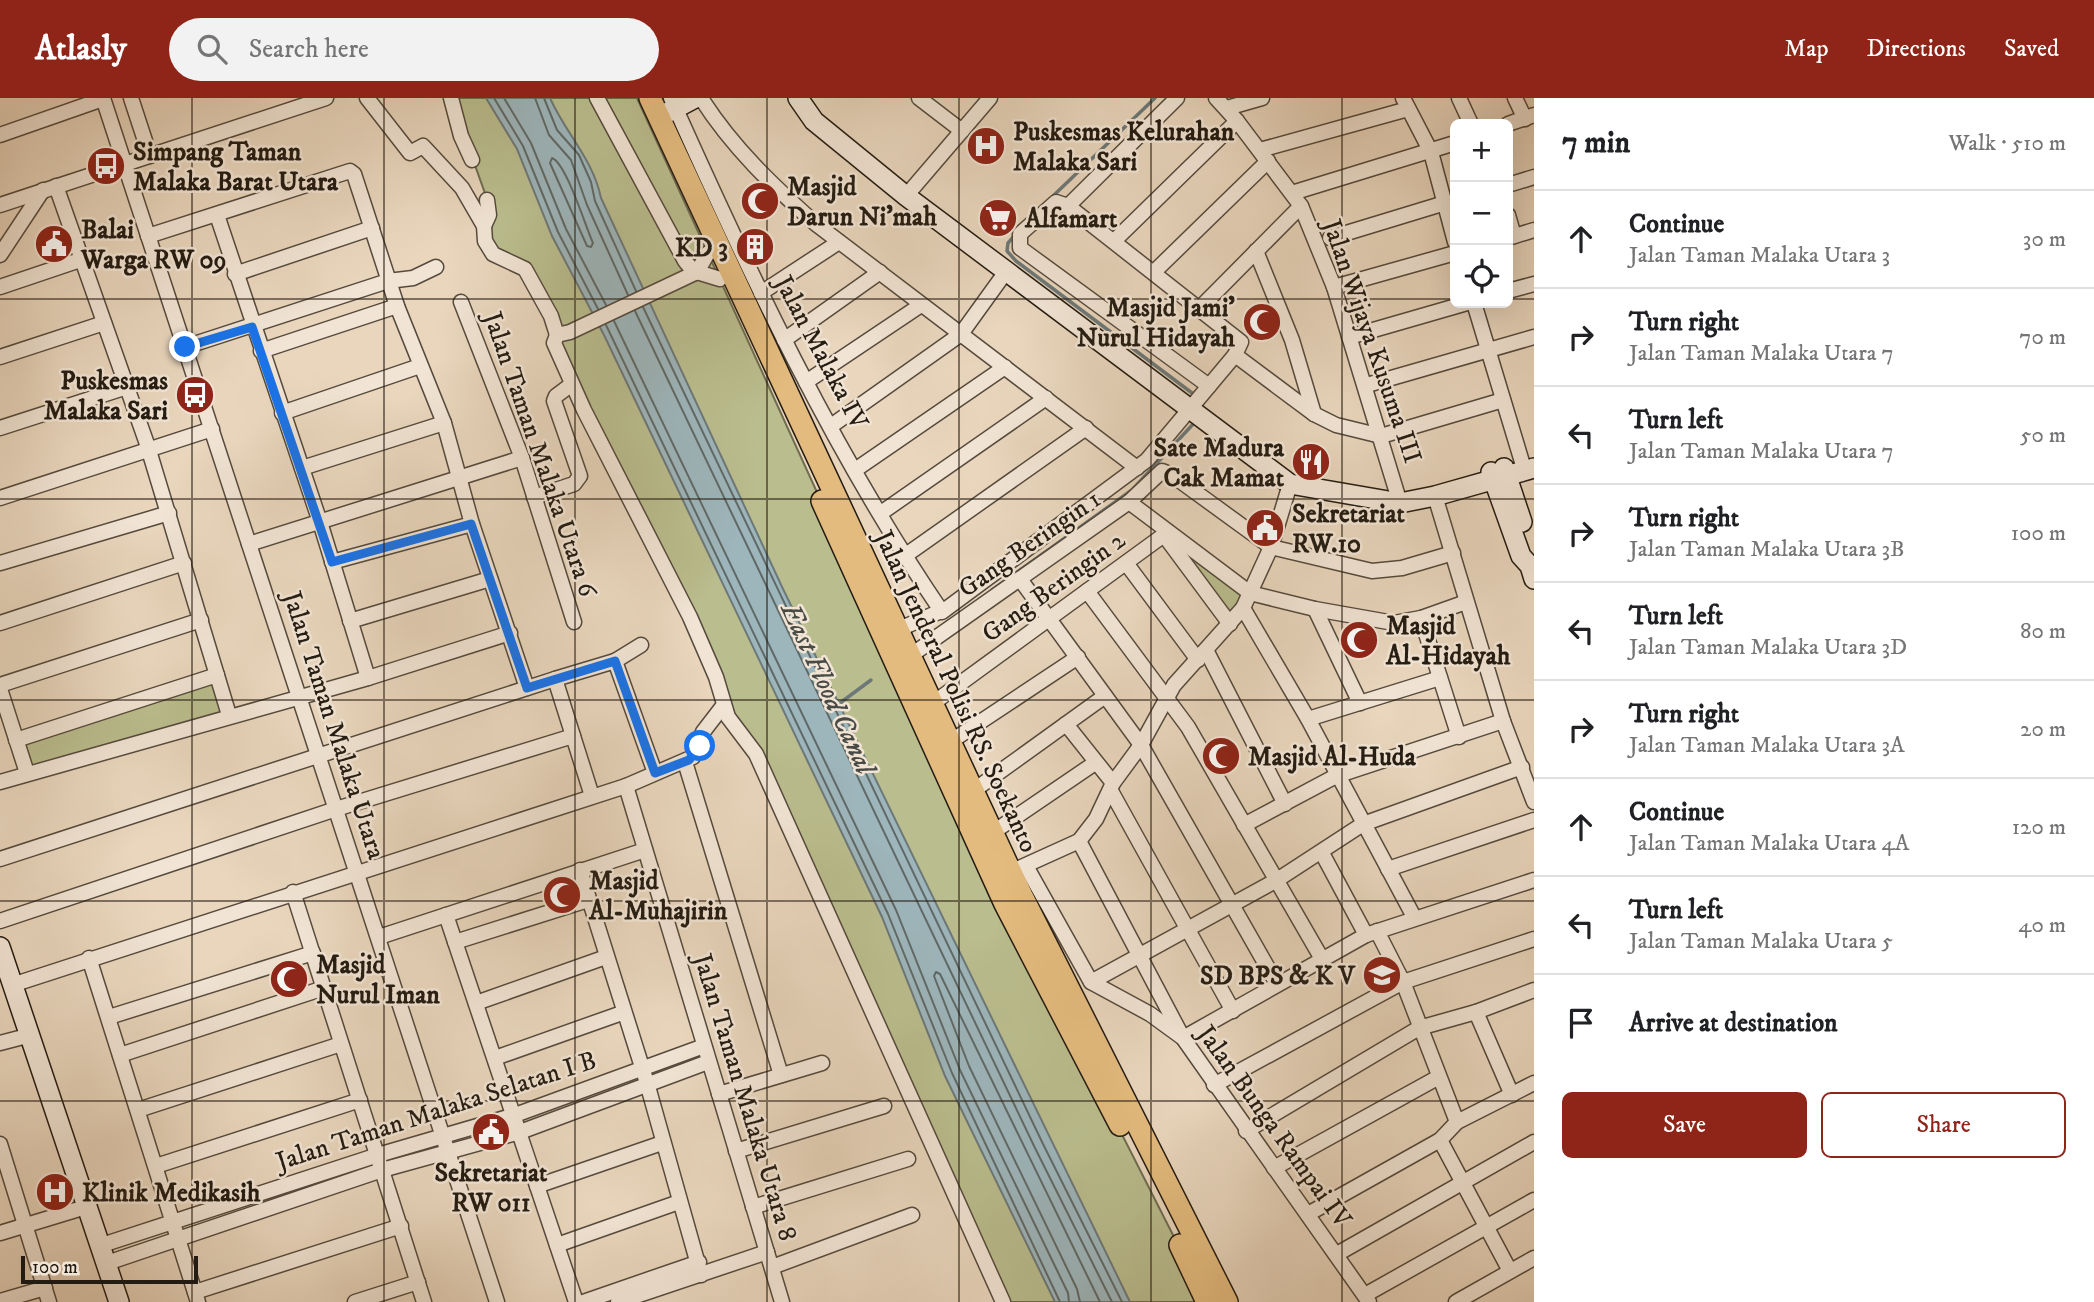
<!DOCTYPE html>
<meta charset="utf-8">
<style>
body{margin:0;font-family:"IM FELL DW Pica",serif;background:#f2f2f2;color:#202124}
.controls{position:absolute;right:21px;top:21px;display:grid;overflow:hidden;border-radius:10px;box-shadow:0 7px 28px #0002}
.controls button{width:63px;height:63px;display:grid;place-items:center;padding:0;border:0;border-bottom:2px solid #e0e0e0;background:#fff;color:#202124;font:35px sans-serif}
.scale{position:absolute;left:21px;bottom:18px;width:177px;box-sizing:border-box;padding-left:7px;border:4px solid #241c12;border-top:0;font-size:19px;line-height:24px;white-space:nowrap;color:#241c12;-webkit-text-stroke:5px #f1e4d4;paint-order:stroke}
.stop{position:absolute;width:21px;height:21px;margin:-16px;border:5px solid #1a73e8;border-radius:50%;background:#fff}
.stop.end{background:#1a73e8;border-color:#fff;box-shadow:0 2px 7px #0008}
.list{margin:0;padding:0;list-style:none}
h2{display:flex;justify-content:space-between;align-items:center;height:91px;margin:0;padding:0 28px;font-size:30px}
h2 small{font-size:23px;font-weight:400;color:#757577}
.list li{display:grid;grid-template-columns:46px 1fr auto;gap:21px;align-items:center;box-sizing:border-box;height:98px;padding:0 28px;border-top:2px solid #e0e0e0}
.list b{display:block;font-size:26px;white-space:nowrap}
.list p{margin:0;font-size:23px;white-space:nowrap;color:#757577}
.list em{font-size:23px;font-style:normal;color:#757577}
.actions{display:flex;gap:14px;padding:21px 28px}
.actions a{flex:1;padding:16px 0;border:2px solid #8f2418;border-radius:10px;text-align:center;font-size:24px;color:#8f2418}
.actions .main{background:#8f2418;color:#fff}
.icon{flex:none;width:38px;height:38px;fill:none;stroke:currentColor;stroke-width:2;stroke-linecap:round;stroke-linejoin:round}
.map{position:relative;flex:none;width:1534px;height:1204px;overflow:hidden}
header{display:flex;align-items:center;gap:42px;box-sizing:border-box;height:98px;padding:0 35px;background:#8f2418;color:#fff}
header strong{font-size:33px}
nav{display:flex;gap:38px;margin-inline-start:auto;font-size:24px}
.search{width:490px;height:63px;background:#f2f2f2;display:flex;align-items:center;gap:18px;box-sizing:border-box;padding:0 24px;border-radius:38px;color:#757577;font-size:26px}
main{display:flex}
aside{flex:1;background:#fff}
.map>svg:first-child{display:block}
.green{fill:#babd8e;stroke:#6f6c50;stroke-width:2}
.water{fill:#9db6bc;stroke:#6d7878;stroke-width:2}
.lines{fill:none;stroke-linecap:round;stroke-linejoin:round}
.shore{stroke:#606967;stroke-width:2}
.stream{stroke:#6d7878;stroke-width:3.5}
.street-casing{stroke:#554a3d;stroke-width:17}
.secondary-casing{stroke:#241c12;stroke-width:22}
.primary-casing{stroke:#241c12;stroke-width:24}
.street{stroke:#f1e4d4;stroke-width:14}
.secondary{stroke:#f1e4d4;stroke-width:19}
.primary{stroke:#e4bb7e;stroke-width:21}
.route{stroke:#1a73e8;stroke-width:9}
.grid{fill:none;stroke:#241c12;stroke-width:2;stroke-opacity:0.55}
.labels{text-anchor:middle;stroke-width:5;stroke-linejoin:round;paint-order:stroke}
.poi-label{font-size:26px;font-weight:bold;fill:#241c12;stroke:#f1e4d4;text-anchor:start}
.street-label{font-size:26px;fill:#241c12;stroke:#f1e4d4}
.water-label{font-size:28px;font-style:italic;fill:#484a45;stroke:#f1e4d4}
</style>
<header>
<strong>Atlasly</strong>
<div class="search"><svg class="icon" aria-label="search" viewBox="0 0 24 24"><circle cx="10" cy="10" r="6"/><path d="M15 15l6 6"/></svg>Search here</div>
<nav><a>Map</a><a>Directions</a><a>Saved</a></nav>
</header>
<main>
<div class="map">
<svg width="1534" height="1204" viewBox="0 0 1534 1204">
<rect width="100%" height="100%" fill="#e9d6bd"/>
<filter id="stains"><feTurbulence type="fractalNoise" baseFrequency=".00286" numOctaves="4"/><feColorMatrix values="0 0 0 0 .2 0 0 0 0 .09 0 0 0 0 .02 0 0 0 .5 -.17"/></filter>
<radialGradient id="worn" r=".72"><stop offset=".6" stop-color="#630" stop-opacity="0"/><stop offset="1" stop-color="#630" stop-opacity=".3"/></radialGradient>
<g class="green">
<polygon points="451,0 637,0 1005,806 1207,1204 1003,1204 722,597 584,312 525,171 493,156 487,101"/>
<polygon points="1173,443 1244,494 1230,519"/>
<polygon points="215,582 224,614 30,674 21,642"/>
</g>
<path class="water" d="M 486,0 L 550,0 C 566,36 593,61 601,100 L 783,491 L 1130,1204 L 1055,1204 L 945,978 L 882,819 L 604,237 L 552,138 L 517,51 Z"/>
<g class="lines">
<g class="shore">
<polyline points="494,0 523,48 558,134 598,211"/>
<polyline points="504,0 531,45 566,131 606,207"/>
<polyline points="535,0 549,37 571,62 587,107 628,197"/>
<polyline points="544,0 557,32 579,57 591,84 595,103 636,193"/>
<path d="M 552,60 C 566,65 585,127 593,145 L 591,149 L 587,148 L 550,65 Z"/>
<polyline points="643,209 1043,1046 1122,1204"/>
<polyline points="635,213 1035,1050 1112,1204"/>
<polyline points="614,223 896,812 960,972 1068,1195 1069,1204"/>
<polyline points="606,227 888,816 952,975 1060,1204"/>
<polyline points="1080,1204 1077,1191 969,968 934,878 936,874 940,876 1100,1204"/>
</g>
<g class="stream">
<polyline points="1053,98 1155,0"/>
<polyline points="1016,136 1008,145 1007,153 1016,163 1196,298"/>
<polyline points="992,492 1132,392 1195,324"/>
<polyline points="836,608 871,582"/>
</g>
<g class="street-casing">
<g id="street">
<polyline points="103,0 497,1204"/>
<polyline points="131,0 150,58"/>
<polyline points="367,0 410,55 423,48 462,90 484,128 485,143 493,156 525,171 551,218 557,237"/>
<polyline points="451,0 461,38 472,62"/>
<polyline points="597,0 685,163 695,175"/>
<path d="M 671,0 C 750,177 833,354 942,514 L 1147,362 L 1235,257"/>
<path d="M 701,0 C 732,49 773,88 816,126 L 1137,370"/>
<polyline points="919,0 962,33"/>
<polyline points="1216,0 1237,23 1301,108 1334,189 1400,405"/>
<polyline points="1403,0 1431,54 1455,144"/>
<polyline points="1459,0 1471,26"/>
<polyline points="1515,0 1525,21"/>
<polyline points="1227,10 1262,0"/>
<polyline points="1508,26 1534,17"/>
<polyline points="0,37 103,1"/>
<polyline points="1260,52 1408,11"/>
<polyline points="1508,87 1534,79"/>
<polyline points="56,88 147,346 229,617"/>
<polyline points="1292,95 1455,45"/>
<polyline points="906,98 990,0"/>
<polyline points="0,107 326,0"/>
<polyline points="1068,108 1177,0"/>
<polyline points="217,117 320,424 368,580"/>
<polyline points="1508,117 1514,138"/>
<polyline points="484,128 489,117 487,102"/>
<polyline points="148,138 350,73 354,76 397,208 444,325 472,426 527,590"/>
<polyline points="1330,140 1445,105"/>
<polyline points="1508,140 1534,132"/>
<polyline points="1114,143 1237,23"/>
<polyline points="1256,153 1292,242 1314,316"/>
<polyline points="0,157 43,92"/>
<polyline points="697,174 708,155"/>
<polyline points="1154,174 1268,63"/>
<polyline points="235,176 372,130"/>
<polyline points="720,181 697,174 570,234 557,237 554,245 584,312 690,519 716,579 728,619 756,656 1003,1204"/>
<polyline points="0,189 83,161"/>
<polyline points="1334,189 1455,155"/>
<polyline points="1508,193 1534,186"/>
<polyline points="761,195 839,144"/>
<polyline points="461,204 522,360 574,524"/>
<polyline points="1474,205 1522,364"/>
<polyline points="1200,210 1301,108"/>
<polyline points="1349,239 1467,205"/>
<polyline points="784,242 880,174"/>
<polyline points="185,249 388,183 413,180 436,169"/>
<polyline points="261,253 397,208"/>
<polyline points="0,259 104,225"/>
<polyline points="806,284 921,207"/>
<polyline points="1367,287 1534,239"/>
<polyline points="1209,288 1020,150 1020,136 1056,104 1068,108 1241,244 1235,257 1314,316 1336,327 1381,338 1503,302"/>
<polyline points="282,315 420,268"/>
<polyline points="831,328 961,236 1005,175"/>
<polyline points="0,330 127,289"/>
<polyline points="302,370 444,325"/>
<polyline points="855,372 1005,269"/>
<polyline points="1435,398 1503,623 1534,704"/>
<polyline points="534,399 574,386 580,378 554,303 556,298 572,286"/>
<polyline points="0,400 212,331"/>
<polyline points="1129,404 1250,495 1315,511 1394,525 1421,520 1466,504"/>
<polyline points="881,415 1046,300"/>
<polyline points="1164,437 1230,526"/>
<polyline points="249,446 522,360"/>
<polyline points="906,457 1086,330"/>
<polyline points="332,464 472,426"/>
<polyline points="0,465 169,415"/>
<polyline points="1126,465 1198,562"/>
<polyline points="1020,481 1141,647 1277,886"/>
<polyline points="1087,493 1188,629 1322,861"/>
<polyline points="1243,510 1308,621 1414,819"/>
<polyline points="1315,511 1360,605"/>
<polyline points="1421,520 1459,639"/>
<polyline points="350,523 490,481"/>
<polyline points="0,525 184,465"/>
<polyline points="897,532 941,513"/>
<polyline points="1206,552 1285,706"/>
<polyline points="910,558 1129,404 1162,373 1172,377 1271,449 1372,473 1402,470 1453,455"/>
<polyline points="615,563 641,547"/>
<polyline points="0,587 201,522"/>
<polyline points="0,591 27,675"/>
<polyline points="932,606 1168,434"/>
<polyline points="1308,621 1440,580"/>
<polyline points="1066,626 1113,685"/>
<polyline points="16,642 217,577"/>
<polyline points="950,644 1078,559"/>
<polyline points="685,664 781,977"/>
<polyline points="0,684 368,580 510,535"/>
<polyline points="626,688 782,1204"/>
<polyline points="973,693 1105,598"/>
<polyline points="1111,693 1233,913"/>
<polyline points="592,698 555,581 615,563 655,675"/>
<polyline points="1244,727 1336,678 1503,623"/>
<polyline points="992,735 1095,665"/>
<polyline points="1079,743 1183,940 1366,837 1534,782"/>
<polyline points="1322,755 1366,837"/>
<polyline points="0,761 555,581"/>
<polyline points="1026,768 1091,884 1150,916 1183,940 1369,1204"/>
<polyline points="1017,771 1079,743 1096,721 1113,685 1141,647 1174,587 1243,510 1271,449 1290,386"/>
<polyline points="1388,771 1534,722"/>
<polyline points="580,772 647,985 701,1177"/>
<polyline points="293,794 424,1204"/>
<polyline points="446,817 576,1204"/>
<polyline points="0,823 336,711 573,638"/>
<polyline points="1377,833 1403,884 1457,1024"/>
<polyline points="379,839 645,752"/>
<polyline points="455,844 588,802"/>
<polyline points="89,860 198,1204"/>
<polyline points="1091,884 1277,782 1363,726 1522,669"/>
<polyline points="12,887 626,688 693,659 703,634 723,608"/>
<polyline points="476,905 606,859"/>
<polyline points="1476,914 1512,997"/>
<polyline points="109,919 313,855"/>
<polyline points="0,945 27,938"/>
<polyline points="120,957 324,890"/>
<polyline points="495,960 622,915"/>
<polyline points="1214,987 1403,884 1534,841"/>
<polyline points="719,996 822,965"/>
<polyline points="138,1012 341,946"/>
<polyline points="1246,1033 1419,930 1476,914 1534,892"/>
<polyline points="1440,1042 1510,1173"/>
<polyline points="0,1046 49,1204"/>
<polyline points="736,1053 884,1008"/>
<polyline points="156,1068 360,1002"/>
<polyline points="1274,1070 1437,980"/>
<polyline points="537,1088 662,1045"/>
<polyline points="753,1109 908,1061"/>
<polyline points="1308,1116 1440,1042 1457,1024 1534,985"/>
<polyline points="0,1135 89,1108"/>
<polyline points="102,1147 378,1057 515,1017 704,948"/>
<polyline points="557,1147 679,1104"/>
<polyline points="1337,1156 1534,1044"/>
<polyline points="107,1165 382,1072 520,1034 708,964"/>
<polyline points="772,1169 912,1117"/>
<polyline points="195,1194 401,1128"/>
<polyline points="1365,1197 1534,1102"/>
<polyline points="0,1203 45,1190"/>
<polyline points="355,1204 418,1184"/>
<polyline points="583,1204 699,1164"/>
<polyline points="618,1204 767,1154"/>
<polyline points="1456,1204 1534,1160"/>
</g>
</g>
<g class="secondary-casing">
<g id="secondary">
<polyline points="798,0 814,23 906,98 1290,386 1400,405 1435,398 1534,370"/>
<polyline points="659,19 695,0"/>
<polyline points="1504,370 1522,424"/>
<polyline points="1491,374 1521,458 1530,468 1534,481"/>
<polyline points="0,849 119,1204"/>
</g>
</g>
<g class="primary-casing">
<g id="primary">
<polyline points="650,0 1022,798 1227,1204"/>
<polyline points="822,403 1005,806 1120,1027"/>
<polyline points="1180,1147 1207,1204"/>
</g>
</g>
<use href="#street" class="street"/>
<use href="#secondary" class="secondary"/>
<use href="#primary" class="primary"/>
</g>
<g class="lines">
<polyline class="route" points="185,249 252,229 332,464 471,426 527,590 615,563 655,675 689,662 700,648"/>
</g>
<path class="grid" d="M 192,0 L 192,1204M 384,0 L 384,1204M 575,0 L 575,1204M 767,0 L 767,1204M 959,0 L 959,1204M 1151,0 L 1151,1204M 1342,0 L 1342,1204M 0,201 L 1455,201M 1508,201 L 1534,201M 0,401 L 1534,401M 0,602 L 1534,602M 0,803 L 1534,803M 0,1003 L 1534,1003"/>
<defs>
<g id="hospital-disc" transform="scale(2.0125)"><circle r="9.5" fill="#8f2418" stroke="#f1e4d4"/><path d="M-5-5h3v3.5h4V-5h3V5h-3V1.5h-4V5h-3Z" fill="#fff"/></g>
<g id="bus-disc" transform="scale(2.0125)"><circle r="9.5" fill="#8f2418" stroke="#f1e4d4"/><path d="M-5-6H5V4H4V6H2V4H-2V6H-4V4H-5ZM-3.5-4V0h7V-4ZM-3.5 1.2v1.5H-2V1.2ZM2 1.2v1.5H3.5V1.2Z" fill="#fff"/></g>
<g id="mosque-disc" transform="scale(2.0125)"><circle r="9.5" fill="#8f2418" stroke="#f1e4d4"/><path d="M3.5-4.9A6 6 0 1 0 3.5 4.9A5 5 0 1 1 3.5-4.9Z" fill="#fff"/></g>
<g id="supermarket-disc" transform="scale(2.0125)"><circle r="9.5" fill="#8f2418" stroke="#f1e4d4"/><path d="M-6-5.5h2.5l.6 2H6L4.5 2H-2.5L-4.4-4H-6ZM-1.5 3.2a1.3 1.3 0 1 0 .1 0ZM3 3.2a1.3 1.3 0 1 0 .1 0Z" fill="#fff"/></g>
<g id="civic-disc" transform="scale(2.0125)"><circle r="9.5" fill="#8f2418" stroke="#f1e4d4"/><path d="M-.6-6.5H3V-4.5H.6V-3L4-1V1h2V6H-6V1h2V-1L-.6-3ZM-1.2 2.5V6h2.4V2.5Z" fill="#fff"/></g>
<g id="building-disc" transform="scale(2.0125)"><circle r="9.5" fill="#8f2418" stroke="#f1e4d4"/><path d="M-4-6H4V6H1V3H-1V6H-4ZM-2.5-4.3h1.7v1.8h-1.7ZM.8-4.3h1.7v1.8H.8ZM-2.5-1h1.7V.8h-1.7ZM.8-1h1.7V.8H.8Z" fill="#fff"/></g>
<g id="restaurant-disc" transform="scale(2.0125)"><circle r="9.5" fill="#8f2418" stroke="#f1e4d4"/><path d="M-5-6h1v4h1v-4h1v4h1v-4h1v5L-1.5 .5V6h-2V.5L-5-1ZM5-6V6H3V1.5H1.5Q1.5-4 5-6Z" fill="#fff"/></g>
<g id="school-disc" transform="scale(2.0125)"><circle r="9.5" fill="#8f2418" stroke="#f1e4d4"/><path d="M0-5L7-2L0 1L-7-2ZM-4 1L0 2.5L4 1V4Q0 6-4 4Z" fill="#fff"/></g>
</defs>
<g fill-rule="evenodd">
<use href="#hospital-disc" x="986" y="48"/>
<use href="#bus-disc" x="106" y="68"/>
<use href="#mosque-disc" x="760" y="103"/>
<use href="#supermarket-disc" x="998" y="120"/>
<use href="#civic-disc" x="54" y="146"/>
<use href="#building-disc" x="755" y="149"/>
<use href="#mosque-disc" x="1262" y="224"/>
<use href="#bus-disc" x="195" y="297"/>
<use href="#restaurant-disc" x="1311" y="364"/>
<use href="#civic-disc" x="1265" y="430"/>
<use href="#mosque-disc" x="1359" y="542"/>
<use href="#mosque-disc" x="1221" y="658"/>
<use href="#mosque-disc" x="562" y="797"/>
<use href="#school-disc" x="1382" y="877"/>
<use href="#mosque-disc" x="289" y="881"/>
<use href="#civic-disc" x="491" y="1034"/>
<use href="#hospital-disc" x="55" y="1094"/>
</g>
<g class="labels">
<g class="poi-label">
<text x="1013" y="42">Puskesmas Kelurahan<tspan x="1013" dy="30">Malaka Sari</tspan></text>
<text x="133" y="62">Simpang Taman<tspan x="133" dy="30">Malaka Barat Utara</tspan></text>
<text x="787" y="97">Masjid<tspan x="787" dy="30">Darun Ni'mah</tspan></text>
<text x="1025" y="129">Alfamart</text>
<text x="81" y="140">Balai<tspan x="81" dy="30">Warga RW 09</tspan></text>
<text x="728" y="158" text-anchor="end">KD 3</text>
<text x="1235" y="218" text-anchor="end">Masjid Jami'<tspan x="1235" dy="30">Nurul Hidayah</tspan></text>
<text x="168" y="291" text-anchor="end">Puskesmas<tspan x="168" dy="30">Malaka Sari</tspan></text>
<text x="1284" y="358" text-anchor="end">Sate Madura<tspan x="1284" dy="30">Cak Mamat</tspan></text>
<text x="1292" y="424">Sekretariat<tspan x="1292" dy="30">RW.10</tspan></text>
<text x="1386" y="536">Masjid<tspan x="1386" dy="30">Al-Hidayah</tspan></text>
<text x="1248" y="667">Masjid Al-Huda</text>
<text x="589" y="791">Masjid<tspan x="589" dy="30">Al-Muhajirin</tspan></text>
<text x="316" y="875">Masjid<tspan x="316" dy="30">Nurul Iman</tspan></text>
<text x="1355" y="886" text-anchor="end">SD BPS &amp; K V</text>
<text x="491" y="1083" text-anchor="middle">Sekretariat<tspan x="491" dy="30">RW 011</tspan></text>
<text x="82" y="1103">Klinik Medikasih</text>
</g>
<g class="street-label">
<text transform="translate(1373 243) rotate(71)" y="9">Jalan Wijaya Kusuma III</text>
<text transform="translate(822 254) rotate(62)" y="9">Jalan Malaka IV</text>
<text transform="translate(541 356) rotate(71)" y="9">Jalan Taman Malaka Utara 6</text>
<text transform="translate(1029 445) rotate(-35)" y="9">Gang Beringin 1</text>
<text transform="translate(1053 488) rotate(-36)" y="9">Gang Beringin 2</text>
<text transform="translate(957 593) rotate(65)" y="9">Jalan Jenderal Polisi RS. Soekanto</text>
<text transform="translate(335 627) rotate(72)" y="9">Jalan Taman Malaka Utara</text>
<text transform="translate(746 999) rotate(73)" y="9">Jalan Taman Malaka Utara 8</text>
<text transform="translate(436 1012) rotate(-18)" y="9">Jalan Taman Malaka Selatan I B</text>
<text transform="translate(1275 1028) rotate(54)" y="9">Jalan Bunga Rampai IV</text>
</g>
<g class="water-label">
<text transform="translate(829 590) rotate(65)" y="10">East Flood Canal</text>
</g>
</g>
<rect width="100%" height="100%" filter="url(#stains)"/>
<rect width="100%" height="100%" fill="url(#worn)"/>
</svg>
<div class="controls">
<button>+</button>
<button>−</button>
<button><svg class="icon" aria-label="locate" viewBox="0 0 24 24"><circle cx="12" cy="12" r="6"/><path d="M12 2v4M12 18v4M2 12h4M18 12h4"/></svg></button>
</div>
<div class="scale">100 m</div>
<div class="stop" style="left:700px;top:648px"></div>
<div class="stop end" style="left:185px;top:249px"></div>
</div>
<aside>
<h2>7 min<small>Walk · 510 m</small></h2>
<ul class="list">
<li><svg class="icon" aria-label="ahead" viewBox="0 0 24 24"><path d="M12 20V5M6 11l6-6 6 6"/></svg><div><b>Continue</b><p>Jalan Taman Malaka Utara 3</p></div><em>30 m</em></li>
<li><svg class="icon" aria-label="right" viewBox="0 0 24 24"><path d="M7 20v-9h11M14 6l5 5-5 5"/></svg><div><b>Turn right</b><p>Jalan Taman Malaka Utara 7</p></div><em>70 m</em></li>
<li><svg class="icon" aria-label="left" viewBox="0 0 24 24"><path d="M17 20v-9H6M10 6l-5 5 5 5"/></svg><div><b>Turn left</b><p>Jalan Taman Malaka Utara 7</p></div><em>50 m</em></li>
<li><svg class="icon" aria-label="right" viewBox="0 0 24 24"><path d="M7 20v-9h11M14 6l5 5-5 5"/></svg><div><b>Turn right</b><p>Jalan Taman Malaka Utara 3B</p></div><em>100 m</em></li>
<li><svg class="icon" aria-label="left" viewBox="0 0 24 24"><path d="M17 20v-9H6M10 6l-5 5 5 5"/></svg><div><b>Turn left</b><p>Jalan Taman Malaka Utara 3D</p></div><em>80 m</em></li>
<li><svg class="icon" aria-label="right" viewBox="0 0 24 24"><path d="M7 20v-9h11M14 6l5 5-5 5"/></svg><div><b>Turn right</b><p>Jalan Taman Malaka Utara 3A</p></div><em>20 m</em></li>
<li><svg class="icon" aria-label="ahead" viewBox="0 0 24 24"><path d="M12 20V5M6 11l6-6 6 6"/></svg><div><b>Continue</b><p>Jalan Taman Malaka Utara 4A</p></div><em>120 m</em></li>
<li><svg class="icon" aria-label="left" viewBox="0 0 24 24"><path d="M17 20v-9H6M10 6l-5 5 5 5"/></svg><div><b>Turn left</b><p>Jalan Taman Malaka Utara 5</p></div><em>40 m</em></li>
<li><svg class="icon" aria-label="arrive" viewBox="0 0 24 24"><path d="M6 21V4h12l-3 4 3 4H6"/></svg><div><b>Arrive at destination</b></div></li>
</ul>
<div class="actions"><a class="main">Save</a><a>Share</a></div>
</aside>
</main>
